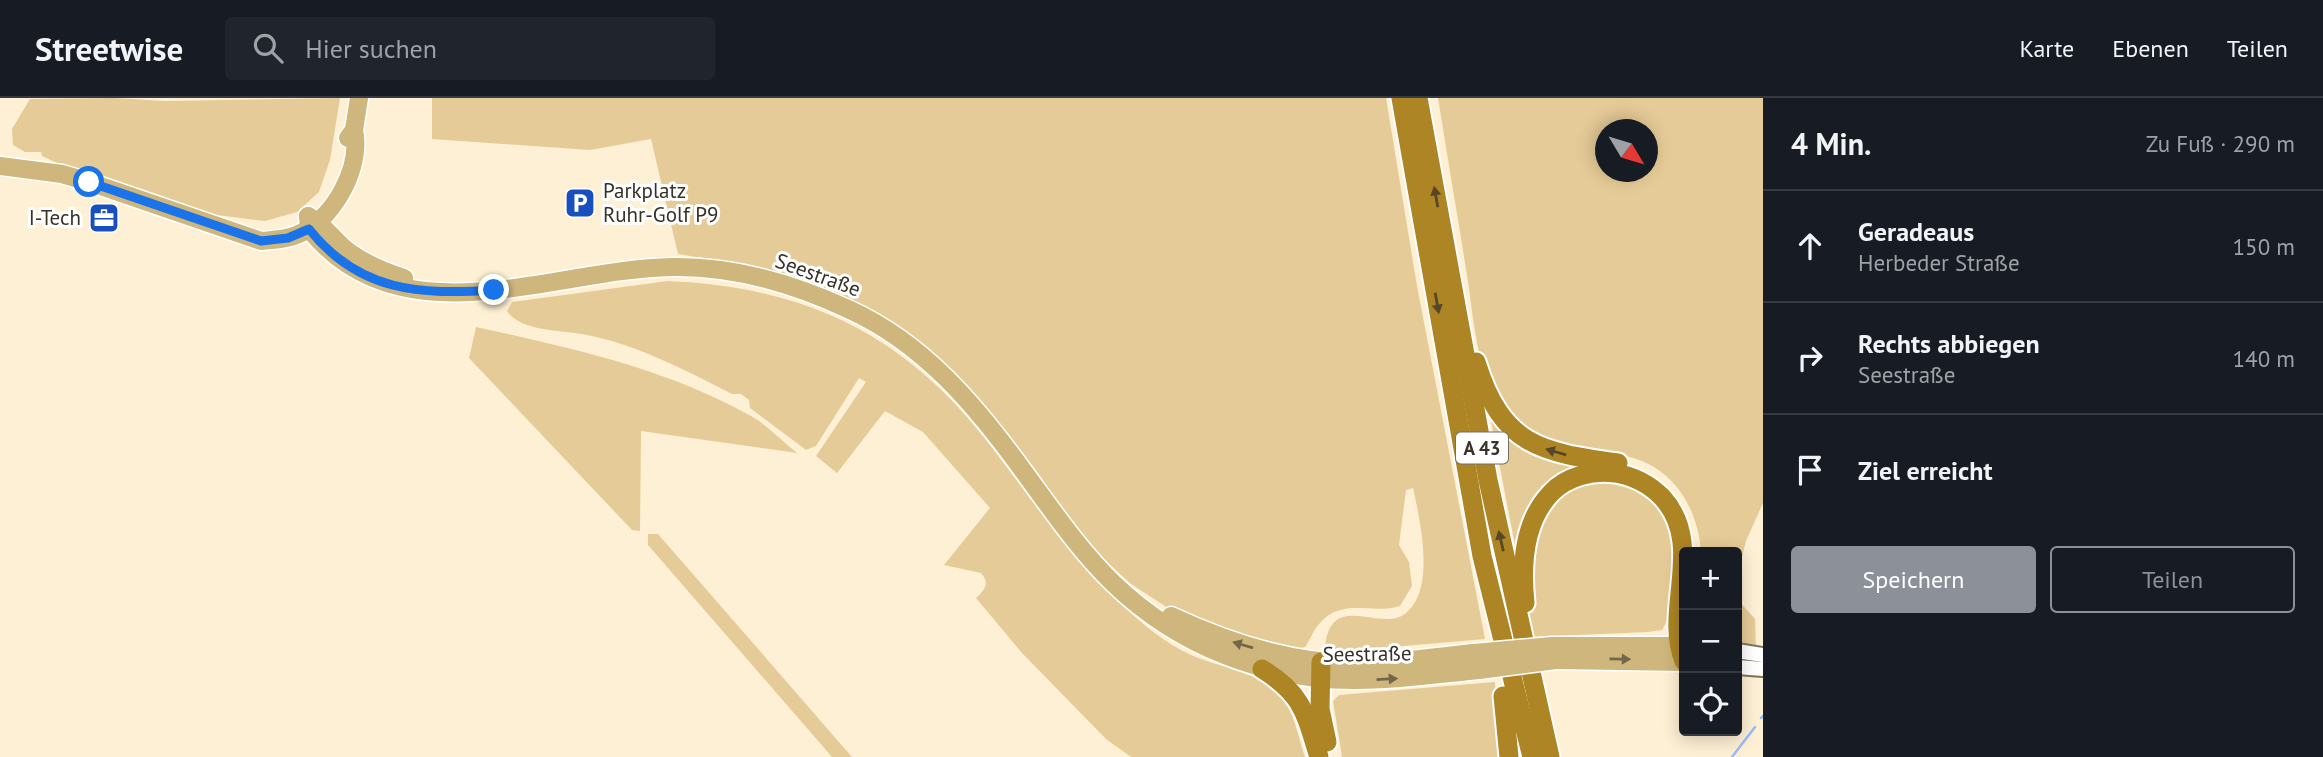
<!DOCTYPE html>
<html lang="de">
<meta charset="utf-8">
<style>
body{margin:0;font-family:"PT Sans",sans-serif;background:#20242c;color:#f1f3f6}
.controls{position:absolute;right:21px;bottom:21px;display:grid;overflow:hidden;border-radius:7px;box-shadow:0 4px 18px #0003}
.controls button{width:63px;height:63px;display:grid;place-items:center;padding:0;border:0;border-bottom:2px solid #363941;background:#171b24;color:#f1f3f6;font:35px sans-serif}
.compass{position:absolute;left:1595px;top:21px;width:63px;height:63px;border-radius:50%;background:#171b24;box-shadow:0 4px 18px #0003;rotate:128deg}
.stop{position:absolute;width:21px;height:21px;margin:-16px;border:5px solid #1a73e8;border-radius:50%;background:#fff}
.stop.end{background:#1a73e8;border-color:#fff;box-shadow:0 2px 7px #0008}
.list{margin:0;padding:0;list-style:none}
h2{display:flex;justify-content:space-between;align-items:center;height:91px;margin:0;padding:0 28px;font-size:30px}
h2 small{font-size:23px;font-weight:400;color:#9ea1a6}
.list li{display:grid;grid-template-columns:46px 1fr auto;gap:21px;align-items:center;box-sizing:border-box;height:112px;padding:0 28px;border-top:2px solid #363941}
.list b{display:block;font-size:26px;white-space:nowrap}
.list p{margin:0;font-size:23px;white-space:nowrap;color:#9ea1a6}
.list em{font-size:23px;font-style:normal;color:#9ea1a6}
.actions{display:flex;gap:14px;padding:21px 28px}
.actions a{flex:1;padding:16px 0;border:2px solid #8c9099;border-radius:7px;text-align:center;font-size:24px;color:#8c9099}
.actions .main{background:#8c9099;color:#fff}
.icon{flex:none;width:38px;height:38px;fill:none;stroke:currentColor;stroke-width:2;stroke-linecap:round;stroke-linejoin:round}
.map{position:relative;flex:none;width:1763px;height:659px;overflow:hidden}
header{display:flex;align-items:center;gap:42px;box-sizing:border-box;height:98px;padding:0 35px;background:#171b24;border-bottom:2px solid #363941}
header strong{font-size:33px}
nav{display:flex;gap:38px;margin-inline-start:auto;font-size:24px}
.search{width:490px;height:63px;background:#20242c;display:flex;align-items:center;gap:18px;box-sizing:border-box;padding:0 24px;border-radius:7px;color:#9ea1a6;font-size:26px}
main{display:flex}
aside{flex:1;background:#171b24}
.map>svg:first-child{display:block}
.green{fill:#e5cb97;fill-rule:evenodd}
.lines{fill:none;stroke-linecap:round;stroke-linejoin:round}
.stream{stroke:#99bcfb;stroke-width:2.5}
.minor-casing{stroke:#80735b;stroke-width:18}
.major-casing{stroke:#fff;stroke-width:21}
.highway-casing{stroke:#fff;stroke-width:23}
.minor{stroke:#fff;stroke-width:14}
.major{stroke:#ceb67c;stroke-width:18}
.highway{stroke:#ae8524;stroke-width:19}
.major-bridge-casing{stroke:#fff;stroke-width:21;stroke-linecap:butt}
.major-bridge{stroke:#ceb67c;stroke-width:18}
.oneway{fill:#554727}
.oneway2{fill:#73674a}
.route{stroke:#1a73e8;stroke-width:9}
.labels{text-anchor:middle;stroke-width:6;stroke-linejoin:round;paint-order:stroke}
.shield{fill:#fff;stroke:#737068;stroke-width:2}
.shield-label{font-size:19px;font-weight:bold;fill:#373228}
.poi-label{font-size:21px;fill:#373228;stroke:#fff;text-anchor:start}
.street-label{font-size:21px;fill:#373228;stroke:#fff}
</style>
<header>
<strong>Streetwise</strong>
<div class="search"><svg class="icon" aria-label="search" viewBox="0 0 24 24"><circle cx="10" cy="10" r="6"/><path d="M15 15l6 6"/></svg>Hier suchen</div>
<nav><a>Karte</a><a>Ebenen</a><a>Teilen</a></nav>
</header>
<main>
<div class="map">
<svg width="1763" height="659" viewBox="0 0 1763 659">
<rect width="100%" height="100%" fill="#fef0d4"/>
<g class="green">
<polygon points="114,0 165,3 340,0 330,62 319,94 297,114 265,123 201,115 68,70 42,58 41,54 25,54 13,47 12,31 30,1"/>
<path d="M 432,0 L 1386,0 L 1417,188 L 1485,541 L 1334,554 L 1325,549 C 1331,491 1381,536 1406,515 C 1436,491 1420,422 1413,390 L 1406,392 L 1399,447 L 1409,464 L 1412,488 L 1400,508 C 1372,517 1343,499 1320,525 C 1313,532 1311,541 1305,549 L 1300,550 L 1225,533 L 1171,512 L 1131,486 L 1085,444 L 920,247 L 733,165 L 678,156 L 651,41 L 590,52 L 432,41 Z"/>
<path d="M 1438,0 L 1763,0 L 1763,405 L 1746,443 L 1737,478 L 1737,454 L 1701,454 C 1698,409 1672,367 1625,358 C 1601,353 1574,355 1551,346 C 1524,334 1507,312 1491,288 C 1478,268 1472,214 1469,190 C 1459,126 1448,63 1438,0 ZM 1605,32 L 1647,32 L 1647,74 L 1605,74 Z"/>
<path d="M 668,183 C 806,189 905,236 990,347 C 1034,404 1071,462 1125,510 C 1144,527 1165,545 1189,556 C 1212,567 1260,576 1276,592 C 1293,608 1298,638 1305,659 L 1131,659 L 1106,641 L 1022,555 L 976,500 C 985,492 990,485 981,475 L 944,467 L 990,410 L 923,334 L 885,313 L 837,375 L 816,358 L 866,284 L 859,280 L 816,348 L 806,352 L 750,310 L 749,302 L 741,296 L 732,296 C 683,271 636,246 582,236 C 560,232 520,233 507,213 L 512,204 Z"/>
<path d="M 476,229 C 571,250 665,270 751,318 C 767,327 782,343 797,355 L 641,333 L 640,433 L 632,432 L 469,260 Z"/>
<polygon points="1487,302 1517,338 1644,374 1658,384 1681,434 1642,383 1567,382 1517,458"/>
<path d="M 1593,378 L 1655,396 C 1661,408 1676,426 1678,440 C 1680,463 1674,514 1662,532 L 1648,534 L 1532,539 C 1519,483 1530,451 1550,399 Z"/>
<polygon points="648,436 658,436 852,659 832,659 648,447"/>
<polygon points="1737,501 1755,521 1756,553 1737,551"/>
<polygon points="1495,584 1499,659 1342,659 1333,603 1339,597"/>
</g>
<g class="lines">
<g class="stream">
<polyline points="1761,620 1763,618"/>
<polyline points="1732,659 1755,629"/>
</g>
<g class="minor-casing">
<g id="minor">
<polyline points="1737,553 1763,557"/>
<polyline points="1737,569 1763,571"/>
</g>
</g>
<g class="major-casing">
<g id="major">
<polyline points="348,40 354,32 359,0"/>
<path d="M 0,68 L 62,76 L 89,84 L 261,143 C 275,142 290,141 303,134 C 335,118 362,68 354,32"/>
<path d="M 308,118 L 309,131 C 400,245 553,171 672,169 C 734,168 792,185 848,211 C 924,245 977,309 1024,374 C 1052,412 1079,452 1113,485 C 1178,548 1267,583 1358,582 C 1398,582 1439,576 1479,572"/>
<path d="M 308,118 C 325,127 334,143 349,154 C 366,166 385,174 404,180"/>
<path d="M 1171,518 C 1229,545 1292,566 1357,565 C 1396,565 1435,559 1474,555"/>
<polyline points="1552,548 1678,548"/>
<polyline points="1556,562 1684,564"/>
</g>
</g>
<g class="highway-casing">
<g id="highway">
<polyline points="1401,0 1482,458 1532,659"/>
<polyline points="1418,0 1488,382 1550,659"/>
<path d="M 1476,264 C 1502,348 1540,354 1618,365"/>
<path d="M 1525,505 C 1521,467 1523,424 1551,395 C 1567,378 1593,372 1615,375 C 1633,378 1649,386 1662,399 C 1706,447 1663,511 1684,563"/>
<polyline points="1321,564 1320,611 1327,644"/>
<path d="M 1262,571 C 1303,596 1305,615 1319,659"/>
<polyline points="1503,598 1509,659"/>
</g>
</g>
<use href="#minor" class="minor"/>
<use href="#major" class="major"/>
<use href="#highway" class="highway"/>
<g class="major-bridge-casing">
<g id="major-bridge">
<polyline points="1474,555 1552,548"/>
<polyline points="1479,572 1556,562"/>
</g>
</g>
<use href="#major-bridge" class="major-bridge"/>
</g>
<defs><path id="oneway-solid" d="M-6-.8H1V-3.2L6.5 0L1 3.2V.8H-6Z" transform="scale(1.75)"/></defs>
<g class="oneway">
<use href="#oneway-solid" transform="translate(1436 99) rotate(-100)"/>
<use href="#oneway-solid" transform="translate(1437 205) rotate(80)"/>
<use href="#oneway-solid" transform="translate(1556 354) rotate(-164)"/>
<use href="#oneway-solid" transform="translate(1501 443) rotate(-103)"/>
</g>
<g class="oneway2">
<use href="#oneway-solid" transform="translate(1243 547) rotate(-164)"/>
<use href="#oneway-solid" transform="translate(1620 561) rotate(1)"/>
<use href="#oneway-solid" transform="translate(1387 581) rotate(-3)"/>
</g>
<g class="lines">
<path class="route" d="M 89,84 L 261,143 L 288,140 L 309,131 C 359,194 420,197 494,192"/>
</g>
<defs>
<g id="parking-square" transform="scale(1.575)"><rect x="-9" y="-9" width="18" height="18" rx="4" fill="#184fbc" stroke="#fff"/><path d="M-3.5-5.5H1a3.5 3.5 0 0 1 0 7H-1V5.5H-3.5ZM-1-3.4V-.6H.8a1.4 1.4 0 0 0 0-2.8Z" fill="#fff"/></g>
<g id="office-square" transform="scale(1.575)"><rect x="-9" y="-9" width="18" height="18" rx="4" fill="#184fbc" stroke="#fff"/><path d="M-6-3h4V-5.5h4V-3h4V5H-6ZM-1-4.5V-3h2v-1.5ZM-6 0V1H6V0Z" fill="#fff"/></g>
</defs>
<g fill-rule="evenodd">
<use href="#parking-square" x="580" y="105"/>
<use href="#office-square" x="104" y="120"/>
</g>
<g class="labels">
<rect class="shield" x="1456" y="334.5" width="52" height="31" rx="5"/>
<g class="shield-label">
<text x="1482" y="357">A 43</text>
</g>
<g class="poi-label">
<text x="603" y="100">Parkplatz<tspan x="603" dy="24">Ruhr-Golf P9</tspan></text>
<text x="81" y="127" text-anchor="end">I-Tech</text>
</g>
<g class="street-label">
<text transform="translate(818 177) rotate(20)" y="7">Seestraße</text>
<text transform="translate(1367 556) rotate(-1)" y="7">Seestraße</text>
</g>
</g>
</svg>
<div class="controls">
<button>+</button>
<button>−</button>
<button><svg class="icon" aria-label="locate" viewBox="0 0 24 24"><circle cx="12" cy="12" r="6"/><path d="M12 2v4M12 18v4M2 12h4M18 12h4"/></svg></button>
</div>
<svg class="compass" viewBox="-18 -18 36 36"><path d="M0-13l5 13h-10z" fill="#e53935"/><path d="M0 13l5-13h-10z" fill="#9ea1a6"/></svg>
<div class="stop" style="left:89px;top:84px"></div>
<div class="stop end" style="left:494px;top:192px"></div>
</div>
<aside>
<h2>4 Min.<small>Zu Fuß · 290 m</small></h2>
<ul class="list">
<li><svg class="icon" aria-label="ahead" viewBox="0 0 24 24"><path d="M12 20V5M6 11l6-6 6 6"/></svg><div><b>Geradeaus</b><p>Herbeder Straße</p></div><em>150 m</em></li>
<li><svg class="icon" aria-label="right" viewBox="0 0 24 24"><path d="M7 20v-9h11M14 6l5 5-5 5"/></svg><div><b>Rechts abbiegen</b><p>Seestraße</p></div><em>140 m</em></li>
<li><svg class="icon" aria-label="arrive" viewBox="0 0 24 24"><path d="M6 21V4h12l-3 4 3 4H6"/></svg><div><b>Ziel erreicht</b></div></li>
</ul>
<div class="actions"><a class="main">Speichern</a><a>Teilen</a></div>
</aside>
</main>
